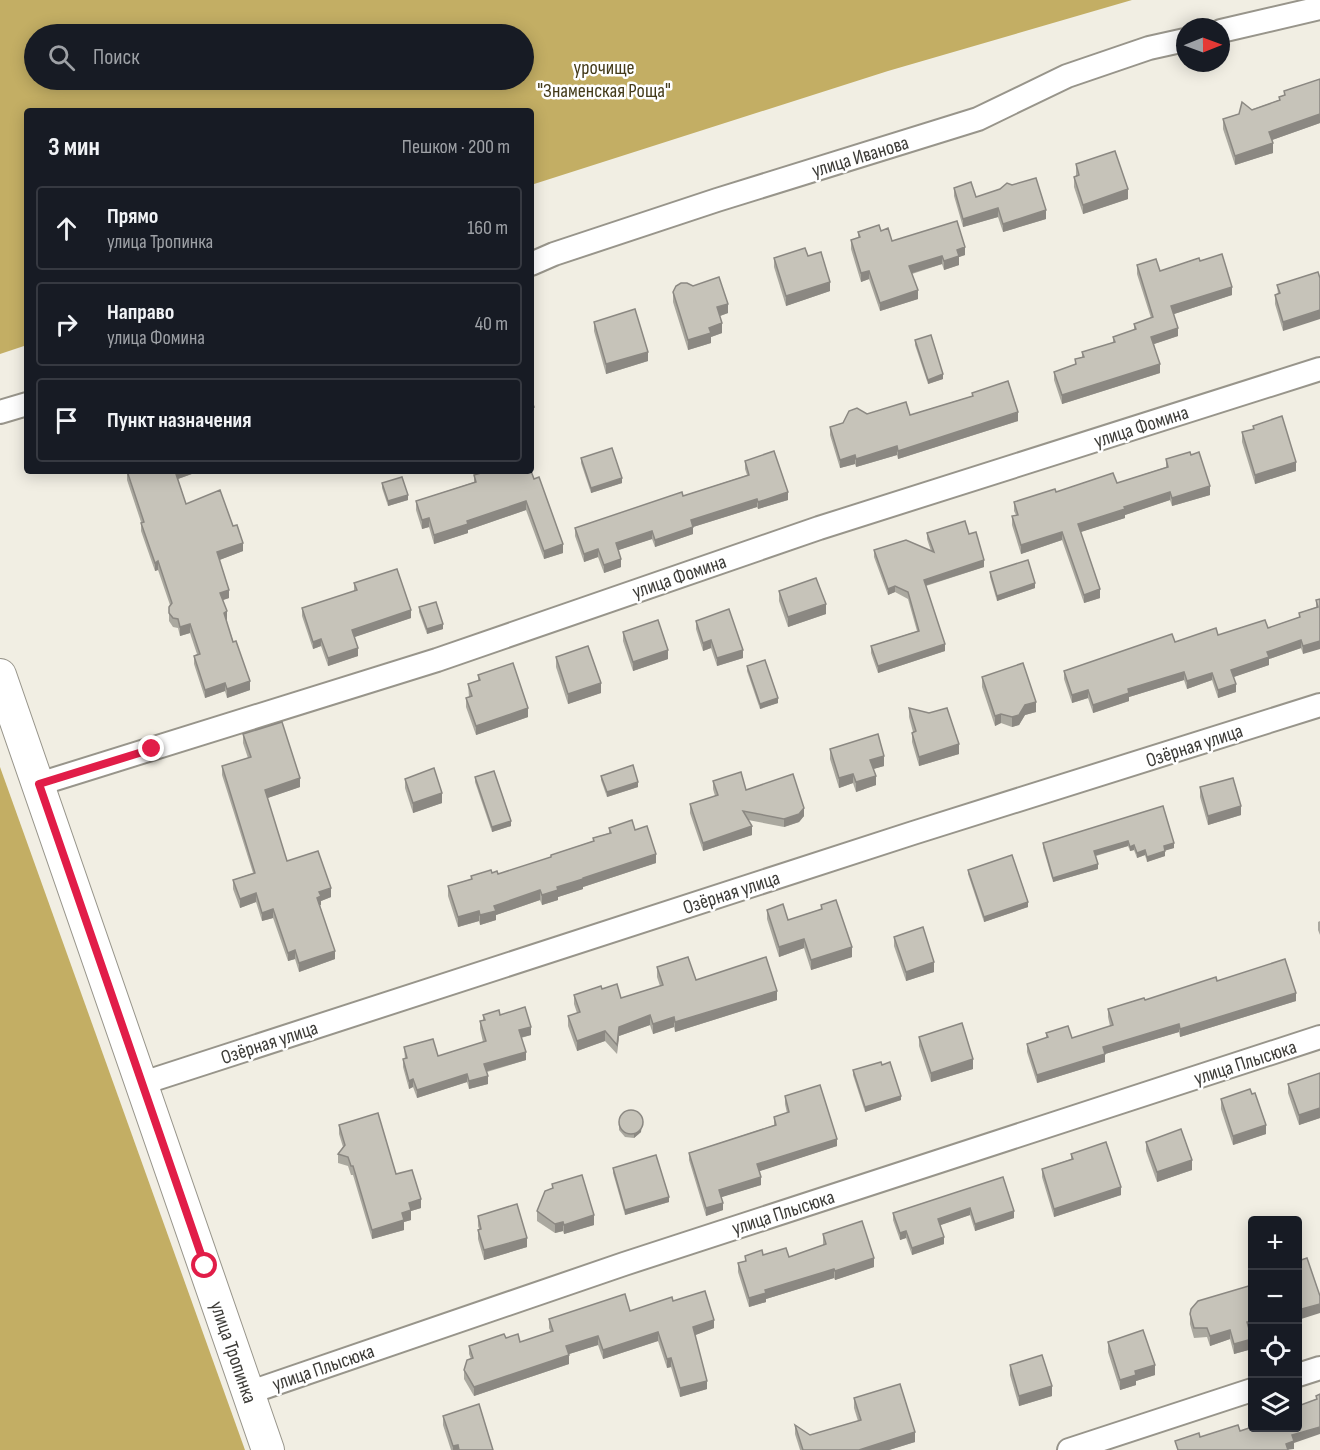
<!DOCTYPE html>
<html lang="ru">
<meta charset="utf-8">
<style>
body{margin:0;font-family:"Sofia Sans Condensed",sans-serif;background:#20242c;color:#f1f3f6}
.controls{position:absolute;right:18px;bottom:18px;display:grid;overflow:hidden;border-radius:6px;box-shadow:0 3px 15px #0003}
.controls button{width:54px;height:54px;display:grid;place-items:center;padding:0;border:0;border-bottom:2px solid #363941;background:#171b24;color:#f1f3f6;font:30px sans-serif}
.compass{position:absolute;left:1176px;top:18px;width:54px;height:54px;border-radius:50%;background:#171b24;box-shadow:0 3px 15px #0003;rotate:89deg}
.stop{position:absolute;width:18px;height:18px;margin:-14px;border:4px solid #e11d48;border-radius:50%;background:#fff}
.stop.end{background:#e11d48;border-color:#fff;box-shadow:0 2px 6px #0008}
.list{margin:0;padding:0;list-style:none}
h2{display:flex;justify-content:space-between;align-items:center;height:78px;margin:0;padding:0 24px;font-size:26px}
h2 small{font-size:20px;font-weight:400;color:#9ea1a6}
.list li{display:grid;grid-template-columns:39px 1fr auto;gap:18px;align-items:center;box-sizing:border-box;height:84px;margin:0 12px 12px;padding:0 12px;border:2px solid #363941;border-radius:6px}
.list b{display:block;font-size:22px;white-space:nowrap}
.list p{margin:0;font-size:20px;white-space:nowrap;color:#9ea1a6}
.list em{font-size:20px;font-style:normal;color:#9ea1a6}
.icon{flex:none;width:33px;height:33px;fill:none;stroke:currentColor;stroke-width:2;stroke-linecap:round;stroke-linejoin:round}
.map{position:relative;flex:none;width:1320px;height:1450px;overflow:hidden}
.search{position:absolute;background:#171b24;box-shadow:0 3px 15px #0003;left:24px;top:24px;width:510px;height:66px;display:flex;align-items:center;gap:15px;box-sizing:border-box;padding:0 21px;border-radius:33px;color:#9ea1a6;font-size:22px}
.panel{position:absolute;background:#171b24;box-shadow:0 3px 15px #0003;left:24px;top:108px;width:510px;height:366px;border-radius:6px}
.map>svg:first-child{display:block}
.forest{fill:#c3ae64;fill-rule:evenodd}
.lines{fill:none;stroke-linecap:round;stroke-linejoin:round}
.street-casing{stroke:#98958b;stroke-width:26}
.secondary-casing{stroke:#98958b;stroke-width:34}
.street{stroke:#fff;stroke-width:22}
.secondary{stroke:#fff;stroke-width:32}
.wall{fill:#aaa89f}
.shaded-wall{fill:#8b8882}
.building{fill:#c6c3b9;stroke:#8b8882;stroke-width:1.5}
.route{stroke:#e11d48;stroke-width:8}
.labels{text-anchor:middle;stroke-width:5;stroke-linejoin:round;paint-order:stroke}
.park-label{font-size:20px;fill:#443b1a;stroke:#fff}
.street-label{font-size:20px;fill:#3d3c38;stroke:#fff}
</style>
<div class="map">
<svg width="1320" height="1450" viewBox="0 0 1320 1450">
<rect width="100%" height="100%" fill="#f1eee3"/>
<g class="forest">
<path d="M 0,0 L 1132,0 L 888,71 L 531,185 L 531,111 L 27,111 L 27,345 L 0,354 ZM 34,34 L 524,34 L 524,80 L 34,80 Z"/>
<polygon points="0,767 245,1450 0,1450"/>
</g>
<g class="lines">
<g class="street-casing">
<g id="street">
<polyline points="1221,31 1320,8"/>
<polyline points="531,264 554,254 717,200 978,119 1067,76 1149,48 1185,40"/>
<polyline points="0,412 27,404"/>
<polyline points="39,784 437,660 819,528 1320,369"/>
<polyline points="143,1083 913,833 1320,705"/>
<polyline points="1298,1375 1320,1368"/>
<polyline points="248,1393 624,1264 1320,1037"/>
<polyline points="1069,1450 1252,1390"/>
</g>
</g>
<g class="secondary-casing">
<polyline id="secondary" points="0,675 268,1450"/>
</g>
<use href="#street" class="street"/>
<use href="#secondary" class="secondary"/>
</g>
<g class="wall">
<polygon points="1320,79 1320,123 1272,140 1273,153 1235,165 1223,129 1223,119 1279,100 1279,97 1284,96 1284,91"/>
<polygon points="1076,164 1128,199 1083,214 1074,187 1074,177 1076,176"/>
<polygon points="954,188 976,197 1046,219 1003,232 998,217 963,227 954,196"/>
<polygon points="881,231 892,241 965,255 959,257 959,265 944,270 942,264 912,274 918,299 880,311 869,279 861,282 851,249 851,240 858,238 858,232"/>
<polygon points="808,256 830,291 786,306 774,267 774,258"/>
<polygon points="1200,261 1232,295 1174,314 1178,336 1154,344 1160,373 1062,404 1054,380 1054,372 1075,365 1075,359 1082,357 1082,352 1113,343 1113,337 1134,330 1134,324 1151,318 1137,274 1137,265 1160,271"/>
<polygon points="1318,272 1283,331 1275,304 1275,295 1278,294 1277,285"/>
<polygon points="673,292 728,313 720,316 722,333 711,337 711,343 688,350 673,302"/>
<polygon points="594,322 648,361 606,374 594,331"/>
<polygon points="915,340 943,379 928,384 915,345"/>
<polygon points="972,393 1018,421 898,459 897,455 856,467 855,464 840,468 830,435 830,427 867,414 910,415 972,396"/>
<polygon points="1253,426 1296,471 1255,484 1242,442 1242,432 1253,429"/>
<polygon points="581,458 622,483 591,493 581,463"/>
<polygon points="1166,459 1210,495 1172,506 1170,500 1125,515 1125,518 1080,532 1100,598 1084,603 1062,540 1021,554 1012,525 1012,516 1016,515 1014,511 1014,502 1056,492 1117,483 1166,467"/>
<polygon points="745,461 788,500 758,509 757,507 693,527 693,534 655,547 652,539 618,550 621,567 604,573 598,557 584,562 575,536 575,528 683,496 747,475 745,469"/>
<polygon points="127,471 200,471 178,479 186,504 243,551 219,560 229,598 223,600 227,620 226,620 250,690 227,698 225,691 205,698 194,664 194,656 197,654 190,633 180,636 178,628 173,627 169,621 169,607 170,605 158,570 155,571 141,531 141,522 127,480"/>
<polygon points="474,475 534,479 563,553 544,559 526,510 468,530 468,533 434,544 429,527 422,529 416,510 416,501 474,482"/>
<polygon points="382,483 408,500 388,506 382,488"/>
<polygon points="927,533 969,534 984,567 926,586 945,651 878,673 871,653 871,646 917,631 908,599 895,592 888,595 874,557 874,550 931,551 927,539"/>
<polygon points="990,572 1035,588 997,601 990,577"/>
<polygon points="354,583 411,618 354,637 358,656 328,666 321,646 313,649 302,616 302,608 354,591"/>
<polygon points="779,591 826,614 788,627 779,601"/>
<polygon points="1320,599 1303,654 1301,648 1269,659 1269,665 1233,677 1236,692 1218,698 1212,680 1187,689 1184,680 1129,697 1129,701 1093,713 1088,698 1072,703 1064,679 1064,671 1175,642 1268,628 1299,617 1299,613 1316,607 1316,600"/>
<polygon points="419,607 443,629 427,634 419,612"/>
<polygon points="696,621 743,658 717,666 711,648 703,651 696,629"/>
<polygon points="623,632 668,659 633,671 623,641"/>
<polygon points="556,657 601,693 568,704 556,667"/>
<polygon points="747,666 778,703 760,709 747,671"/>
<polygon points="478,675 528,717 476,735 466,707 466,698 469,697 468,684 478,681"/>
<polygon points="982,677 1036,712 1025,715 1019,725 1012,727 1001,723 995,726 982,687"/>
<polygon points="909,708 959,754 919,766 912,742 912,733 913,732 909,717"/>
<polygon points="243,734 300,787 267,798 287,861 331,897 321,901 320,905 335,959 299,972 295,959 288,961 273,918 262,921 256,902 240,908 233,889 233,880 253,873 222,775 222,766 248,758 243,743"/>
<polygon points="830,749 884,766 873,769 876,785 856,792 853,783 839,788 830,759"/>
<polygon points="601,776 638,787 607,797 601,780"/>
<polygon points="475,777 511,826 492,832 475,782"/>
<polygon points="405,779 442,803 413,813 405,788"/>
<polygon points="713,781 746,790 804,816 799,822 784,827 748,820 752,835 703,851 690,813 690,804 715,796 713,789"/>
<polygon points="1200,787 1241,815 1208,825 1200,797"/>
<polygon points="1163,806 1174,848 1165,850 1165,856 1147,862 1145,855 1137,858 1134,850 1130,851 1128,846 1096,856 1098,869 1053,882 1043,848 1043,843"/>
<polygon points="609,828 635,830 656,863 583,887 583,889 558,897 558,900 542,905 540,900 496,915 496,920 480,925 479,921 458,927 448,896 448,886 471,879 471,876 492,873 498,874 551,857 551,855 593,841 593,838 609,833"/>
<polygon points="968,870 1028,907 984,922 968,874"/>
<polygon points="821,905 852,957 811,970 804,948 779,957 767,919 767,910 788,920 821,909"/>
<polygon points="1320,921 1320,935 1318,930 1318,922"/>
<polygon points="894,937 934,972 906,981 894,946"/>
<polygon points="657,967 696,980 777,1000 675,1032 674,1027 653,1034 650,1025 619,1036 617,1054 605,1041 577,1051 568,1026 568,1016 577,1013 574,1004 574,995 602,989 621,998 660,986 657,977"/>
<polygon points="1217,981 1296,1001 1180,1037 1179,1032 1105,1054 1105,1062 1037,1083 1027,1052 1027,1044 1046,1038 1046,1033 1072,1038 1110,1026 1108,1017 1108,1009 1145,1000"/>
<polygon points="483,1015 500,1015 531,1035 521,1038 526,1060 487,1072 488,1084 469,1089 467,1082 417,1098 413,1087 409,1089 403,1067 403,1059 405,1059 404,1047 438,1056 483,1042 480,1029 480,1021 483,1020"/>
<polygon points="919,1037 973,1069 931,1082 919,1046"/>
<polygon points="853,1070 901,1100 865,1112 853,1075"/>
<polygon points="1320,1073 1320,1118 1299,1125 1288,1093 1288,1084"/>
<polygon points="1252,1094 1266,1134 1233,1145 1221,1109 1221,1099"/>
<polygon points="785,1096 837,1146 759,1171 761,1185 721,1197 723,1210 706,1216 689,1160 689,1153 774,1125 774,1117 787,1113 785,1104"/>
<polygon points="642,1123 641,1132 634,1138 625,1137 619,1130 619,1125"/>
<polygon points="339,1125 396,1174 421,1208 411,1211 411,1220 404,1222 404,1230 372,1239 353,1175 351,1175 348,1166 338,1163 338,1154 343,1147 339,1134"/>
<polygon points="1146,1142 1192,1170 1157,1182 1146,1151"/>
<polygon points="1071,1154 1121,1195 1054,1217 1042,1177 1042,1169 1071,1159"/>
<polygon points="613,1168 669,1202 625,1215 613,1173"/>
<polygon points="1003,1177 1014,1218 975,1231 970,1215 940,1225 944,1244 912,1255 906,1238 900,1240 893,1220 893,1213"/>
<polygon points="552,1184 594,1225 564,1234 563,1231 555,1233 537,1221 537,1211 552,1188"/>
<polygon points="478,1216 527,1247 484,1260 478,1239 478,1230 479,1229 478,1226"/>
<polygon points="823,1234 874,1267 835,1280 834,1278 766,1299 766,1302 749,1307 738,1272 738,1263 745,1261 745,1256 789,1257 823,1245"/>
<polygon points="1252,1285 1252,1330 1250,1331 1252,1349 1234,1354 1230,1339 1210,1346 1207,1337 1194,1338 1190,1324 1190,1314"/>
<polygon points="673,1301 714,1328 695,1335 707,1389 680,1397 671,1367 667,1368 658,1341 603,1359 598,1345 569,1354 569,1364 474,1396 464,1379 464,1370 471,1359 469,1354 469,1346 506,1338 520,1342 551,1332 549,1328 549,1319 630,1311"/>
<polygon points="1108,1342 1155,1375 1136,1381 1136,1385 1120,1390 1108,1352"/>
<polygon points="1010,1365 1052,1396 1019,1406 1010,1375"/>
<polygon points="854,1398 915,1442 889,1450 800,1450 795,1434 795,1425 810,1435 858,1421 854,1408"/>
<polygon points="443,1416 493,1450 451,1450 443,1425"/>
</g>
<g class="shaded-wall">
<polygon points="1320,114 1320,123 1269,141 1269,132"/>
<polygon points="1273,143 1273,153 1235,165 1235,156"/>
<polygon points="1128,189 1128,199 1083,214 1083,205"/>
<polygon points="998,208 998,217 963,227 963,219"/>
<polygon points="1046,210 1046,219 1003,232 1003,224"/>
<polygon points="965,247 965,255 959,257 959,265 944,270 944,261 957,250"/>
<polygon points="942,256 942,264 909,274 909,266"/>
<polygon points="869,271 869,279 861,282 861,273"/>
<polygon points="830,282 830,291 786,306 786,296"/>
<polygon points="1232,287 1232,295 1171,315 1171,306"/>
<polygon points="918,290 918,299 880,311 880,303"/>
<polygon points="728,304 728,313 717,317 717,307"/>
<polygon points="1320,310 1320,319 1283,331 1283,322"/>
<polygon points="722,323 722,333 711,337 711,343 688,350 688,340 709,328"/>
<polygon points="1178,328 1178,336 1151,345 1151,337"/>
<polygon points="648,352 648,361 606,374 606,364"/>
<polygon points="1160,364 1160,373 1062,404 1062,395"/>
<polygon points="943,374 943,379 928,384 928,380"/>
<polygon points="534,382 534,392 531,397 531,387"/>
<polygon points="534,407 534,417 531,417 531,408"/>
<polygon points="1018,412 1018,421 898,459 898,451"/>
<polygon points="897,446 897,455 856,467 856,459"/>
<polygon points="855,455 855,464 840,468 840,460"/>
<polygon points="1296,462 1296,471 1255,484 1255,475"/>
<polygon points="175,471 200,471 175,480"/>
<polygon points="622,478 622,483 591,493 591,488"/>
<polygon points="1210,486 1210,495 1172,506 1172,498"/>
<polygon points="788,492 788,500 758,509 758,502"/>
<polygon points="1170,492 1170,500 1125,515 1125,518 1078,533 1078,524 1124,507"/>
<polygon points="408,495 408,500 388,506 388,501"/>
<polygon points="757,499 757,507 693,527 693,534 655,547 655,540 691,520"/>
<polygon points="526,501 526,510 468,530 468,533 434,544 434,535 467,521"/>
<polygon points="429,518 429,527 422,529 422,520"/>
<polygon points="652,531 652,539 616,551 616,543"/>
<polygon points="1062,532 1062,540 1021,554 1021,545"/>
<polygon points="243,543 243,551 217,561 217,552"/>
<polygon points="563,544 563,553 544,559 544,551"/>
<polygon points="598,549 598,557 584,562 584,554"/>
<polygon points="621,559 621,567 604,573 604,565"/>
<polygon points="984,560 984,567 924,586 924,580"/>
<polygon points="158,561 158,570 155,571 155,563"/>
<polygon points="1035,583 1035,588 997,601 997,596"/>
<polygon points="895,586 895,592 888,595 888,589"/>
<polygon points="1100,589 1100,598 1084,603 1084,595"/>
<polygon points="229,590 229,598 220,601 220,593"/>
<polygon points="826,604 826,614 788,627 788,617"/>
<polygon points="411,610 411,618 352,638 352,630"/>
<polygon points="227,611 227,620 224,621 224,613"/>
<polygon points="190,624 190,633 180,636 180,627"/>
<polygon points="443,624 443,629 427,634 427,629"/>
<polygon points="321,639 321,646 313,649 313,642"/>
<polygon points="711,640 711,648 703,651 703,643"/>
<polygon points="1301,640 1301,648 1269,659 1269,665 1231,678 1231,670 1267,652"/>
<polygon points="1320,641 1320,649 1303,654 1303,646"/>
<polygon points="945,644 945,651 878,673 878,666"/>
<polygon points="358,648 358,656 328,666 328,658"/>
<polygon points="668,650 668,659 633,671 633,662"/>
<polygon points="743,650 743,658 717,666 717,658"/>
<polygon points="1184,672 1184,680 1129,697 1129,701 1093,713 1093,705 1128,689"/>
<polygon points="1212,673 1212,680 1187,689 1187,681"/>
<polygon points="250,681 250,690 227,698 227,689"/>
<polygon points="225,683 225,691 205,698 205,690"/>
<polygon points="601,683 601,693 568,704 568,694"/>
<polygon points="1236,684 1236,692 1218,698 1218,690"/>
<polygon points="1088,690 1088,698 1072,703 1072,695"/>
<polygon points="778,698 778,703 760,709 760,704"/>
<polygon points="1036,702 1036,712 1025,715 1019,725 1012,727 1012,717 1025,705"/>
<polygon points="528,708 528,717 476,735 476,726"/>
<polygon points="1001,714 1001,723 995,726 995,716"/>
<polygon points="959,744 959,754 919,766 919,757"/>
<polygon points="884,756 884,766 870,770 870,760"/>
<polygon points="853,774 853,783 839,788 839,778"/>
<polygon points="876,776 876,785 856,792 856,782"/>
<polygon points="300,778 300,787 265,799 265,790"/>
<polygon points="638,782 638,787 607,797 607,792"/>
<polygon points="442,793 442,803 413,813 413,803"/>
<polygon points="1241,806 1241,815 1208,825 1208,816"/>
<polygon points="804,808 804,816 799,822 784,827 784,819"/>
<polygon points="511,821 511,826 492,832 492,827"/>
<polygon points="752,826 752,835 703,851 703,843"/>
<polygon points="1128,841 1128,846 1094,856 1094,851"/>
<polygon points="1174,843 1174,848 1164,851 1164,846"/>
<polygon points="1134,845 1134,850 1130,851 1130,847"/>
<polygon points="1145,850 1145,855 1137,858 1137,853"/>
<polygon points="1165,851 1165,856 1147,862 1147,857"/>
<polygon points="656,854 656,863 583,887 583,889 558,897 558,900 542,905 542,895 557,887 583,878"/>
<polygon points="1098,864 1098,869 1053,882 1053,878"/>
<polygon points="331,888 331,897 321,901 321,905 317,906 317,898 319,892"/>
<polygon points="540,890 540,900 496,915 496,920 480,925 480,915 494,906"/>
<polygon points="256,893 256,902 240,908 240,899"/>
<polygon points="1028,902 1028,907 984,922 984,917"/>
<polygon points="273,909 273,918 262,921 262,913"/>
<polygon points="479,911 479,921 458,927 458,917"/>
<polygon points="804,939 804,948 779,957 779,947"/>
<polygon points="852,947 852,957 811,970 811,960"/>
<polygon points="295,950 295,959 288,961 288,953"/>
<polygon points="335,951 335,959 299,972 299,963"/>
<polygon points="934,962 934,972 906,981 906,972"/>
<polygon points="777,991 777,1000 675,1032 675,1022"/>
<polygon points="1296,993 1296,1001 1180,1037 1180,1029"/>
<polygon points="650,1015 650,1025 619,1036 617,1054 619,1027"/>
<polygon points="674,1017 674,1027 653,1034 653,1024"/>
<polygon points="1179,1024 1179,1032 1105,1054 1105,1062 1037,1083 1037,1075 1103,1047"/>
<polygon points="531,1027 531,1035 519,1038 519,1030"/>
<polygon points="605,1031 605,1041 577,1051 577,1041"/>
<polygon points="526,1052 526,1060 484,1072 484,1064"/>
<polygon points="973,1059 973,1069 931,1082 931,1073"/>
<polygon points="467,1074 467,1082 417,1098 417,1090"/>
<polygon points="488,1076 488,1084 469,1089 469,1081"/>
<polygon points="413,1079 413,1087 409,1089 409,1081"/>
<polygon points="901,1096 901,1100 865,1112 865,1107"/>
<polygon points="1320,1108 1320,1118 1299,1125 1299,1115"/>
<polygon points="642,1118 641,1132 634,1138 634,1133"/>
<polygon points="1266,1125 1266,1134 1233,1145 1233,1136"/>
<polygon points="837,1139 837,1146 757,1172 757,1164"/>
<polygon points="1192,1160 1192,1170 1157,1182 1157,1172"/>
<polygon points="761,1177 761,1185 719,1198 719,1190"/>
<polygon points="1121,1187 1121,1195 1054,1217 1054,1209"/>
<polygon points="669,1197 669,1202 625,1215 625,1210"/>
<polygon points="421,1199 421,1208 411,1211 411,1220 404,1222 404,1230 372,1239 372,1230 402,1213 409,1203"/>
<polygon points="723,1203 723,1210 706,1216 706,1208"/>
<polygon points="970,1208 970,1215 938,1226 938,1219"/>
<polygon points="1014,1211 1014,1218 975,1231 975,1224"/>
<polygon points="594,1215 594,1225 564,1234 564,1225"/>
<polygon points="563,1222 563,1231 555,1233 555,1224"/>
<polygon points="906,1231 906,1238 900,1240 900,1233"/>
<polygon points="944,1237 944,1244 912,1255 912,1248"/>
<polygon points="527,1238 527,1247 484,1260 484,1250"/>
<polygon points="874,1258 874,1267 835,1280 835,1271"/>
<polygon points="834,1269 834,1278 766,1299 766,1302 749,1307 749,1298 765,1290"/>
<polygon points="1320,1304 1320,1313 1298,1320 1298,1310"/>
<polygon points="714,1320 714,1328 693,1336 693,1327"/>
<polygon points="1252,1321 1252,1330 1247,1332 1247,1322"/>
<polygon points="1230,1330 1230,1339 1210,1346 1210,1336"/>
<polygon points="658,1332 658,1341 603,1359 603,1350"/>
<polygon points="598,1336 598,1345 566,1355 566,1346"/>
<polygon points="1252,1339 1252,1349 1234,1354 1234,1344"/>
<polygon points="569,1355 569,1364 474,1396 474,1387"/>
<polygon points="671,1358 671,1367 667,1368 667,1359"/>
<polygon points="1155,1365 1155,1375 1136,1381 1136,1385 1120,1390 1120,1380 1135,1371"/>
<polygon points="707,1381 707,1389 680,1397 680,1388"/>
<polygon points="1052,1386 1052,1396 1019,1406 1019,1396"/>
<polygon points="1320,1427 1320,1434 1294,1443 1294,1449 1286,1450 1286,1444 1292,1435"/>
<polygon points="915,1432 915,1442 889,1450 859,1450"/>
<polygon points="458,1445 458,1450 453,1450 453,1446"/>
</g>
<g class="building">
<polygon points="1320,79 1320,114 1269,132 1273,143 1235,156 1223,119 1239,114 1242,102 1252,110 1280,100 1279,97 1285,95 1284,91"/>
<polygon points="1115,151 1128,189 1083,205 1074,177 1079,175 1076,164"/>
<polygon points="1036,178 1046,210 1003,224 998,208 963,219 954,188 971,182 976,197 1000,189 1007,183 1012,185"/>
<polygon points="957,221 965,247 957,250 959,256 944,261 942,256 909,266 918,290 880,303 869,271 861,273 851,240 860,237 858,232 879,225 881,231 888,228 892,241"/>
<polygon points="805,248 808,256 821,252 830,282 786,296 774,258"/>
<polygon points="1222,254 1232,287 1171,306 1178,328 1151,337 1160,364 1062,395 1054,372 1076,364 1075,359 1084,357 1082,352 1115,342 1113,337 1136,329 1134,324 1153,317 1137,265 1156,259 1160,271 1199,258 1200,261"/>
<polygon points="1318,272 1320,278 1320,310 1283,322 1275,295 1280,293 1277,285"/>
<polygon points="719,277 728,304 717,307 722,323 709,328 711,333 688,340 673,292 676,286 681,283 687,283 693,286"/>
<polygon points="635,309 648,352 606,364 594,322"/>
<polygon points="931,335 943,374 928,380 915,340"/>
<polygon points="1008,381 1018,412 898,451 897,446 856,459 855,455 840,460 830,427 843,423 849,411 857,408 867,414 906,402 910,415 973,396 972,393"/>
<polygon points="531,399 534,407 531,408"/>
<polygon points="1282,416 1296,462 1255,475 1242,432 1254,429 1253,426"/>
<polygon points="612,448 622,478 591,488 581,458"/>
<polygon points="774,451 788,492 758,502 757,499 691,520 693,527 655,540 652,531 616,543 621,559 604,565 598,549 584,554 575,528 682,492 683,496 749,475 745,461"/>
<polygon points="1190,452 1191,455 1199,452 1210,486 1172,498 1170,492 1124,507 1125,509 1078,524 1100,589 1084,595 1062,532 1021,545 1012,516 1018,515 1014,502 1055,489 1056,492 1113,473 1117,483 1168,467 1166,459"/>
<polygon points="127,471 176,471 175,471 186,504 220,490 233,526 237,525 243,543 217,552 229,590 220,593 227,611 224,613 233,642 236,641 250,681 227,689 225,683 205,690 194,656 200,654 190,624 180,627 178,619 173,618 169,613 169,607 172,603 158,561 155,563 141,523 144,522"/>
<polygon points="488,471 531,471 534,479 539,477 563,544 544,551 526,501 467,521 468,524 434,535 429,518 422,520 416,501 476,482 474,475"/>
<polygon points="402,477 408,495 388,501 382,483"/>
<polygon points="965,521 969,534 976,532 984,560 924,580 945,644 878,666 871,646 919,631 908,592 895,586 888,589 874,550 906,540 934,552 927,533"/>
<polygon points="1028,560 1035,583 997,596 990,572"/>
<polygon points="397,569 411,610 352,630 358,648 328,658 321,639 313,642 302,608 357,590 354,583"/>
<polygon points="816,578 826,604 788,617 779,591"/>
<polygon points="1320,599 1320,641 1303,646 1301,640 1267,652 1269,657 1231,670 1236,684 1218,690 1212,673 1187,681 1184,672 1128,689 1129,693 1093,705 1088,690 1072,695 1064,671 1172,634 1175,642 1216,628 1218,635 1265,620 1268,628 1300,617 1299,613 1318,607 1316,600"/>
<polygon points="436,602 443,624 427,629 419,607"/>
<polygon points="729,609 743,650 717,658 711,640 703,643 696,621"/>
<polygon points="658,620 668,650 633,662 623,632"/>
<polygon points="588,646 601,683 568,694 556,657"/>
<polygon points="765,660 778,698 760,704 747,666"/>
<polygon points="513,663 528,708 476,726 466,698 472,696 468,684 480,680 478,675"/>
<polygon points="1023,663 1036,702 1025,705 1019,715 1012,717 1001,714 995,716 982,677"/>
<polygon points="909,708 929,713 947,708 959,744 919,757 912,733 916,731"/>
<polygon points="282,722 300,778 265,790 287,861 318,851 331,888 319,892 321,896 317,898 335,951 299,963 295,950 288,953 273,909 262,913 256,893 240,899 233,880 255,873 222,766 251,757 243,734"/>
<polygon points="878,734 884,756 870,760 876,776 856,782 853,774 839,778 830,749"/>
<polygon points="633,765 638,782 607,792 601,776"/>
<polygon points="434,768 442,793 413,803 405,779"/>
<polygon points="494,771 511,821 492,827 475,777"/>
<polygon points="741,772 746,790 793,774 804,808 799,814 784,819 743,811 752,826 703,843 690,804 718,795 713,781"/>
<polygon points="1233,778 1241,806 1208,816 1200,787"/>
<polygon points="1163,806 1174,843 1164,846 1165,851 1147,857 1145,850 1137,853 1134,845 1130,847 1128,841 1094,851 1098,864 1053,878 1043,843"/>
<polygon points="632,820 635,830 647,826 656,854 583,878 583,879 557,887 558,890 542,895 540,890 494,906 496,911 480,915 479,911 458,917 448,886 472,879 471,876 491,870 492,873 497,871 498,874 551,857 551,855 594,841 593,838 611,833 609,828"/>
<polygon points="1012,855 1028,902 984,917 968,870"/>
<polygon points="836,900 852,947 811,960 804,939 779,947 767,910 783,904 788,920 822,909 821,905"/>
<polygon points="923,927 934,962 906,972 894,937"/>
<polygon points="688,957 696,980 766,957 777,991 675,1022 674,1017 653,1024 650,1015 619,1027 617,1045 605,1031 577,1041 568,1016 580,1012 574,995 601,986 602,989 617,984 621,998 663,985 657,967"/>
<polygon points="1285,959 1296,993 1180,1029 1179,1024 1103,1047 1105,1054 1037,1075 1027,1044 1048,1037 1046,1033 1068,1026 1072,1038 1113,1025 1108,1009 1144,998 1145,1000 1216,977 1217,981"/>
<polygon points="525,1007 531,1027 519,1030 526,1052 484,1064 488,1076 469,1081 467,1074 417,1090 413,1079 409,1081 403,1059 407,1058 404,1047 433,1039 438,1056 486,1041 480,1021 485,1020 483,1015 499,1010 500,1015"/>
<polygon points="962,1023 973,1059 931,1073 919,1037"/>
<polygon points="881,1062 882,1065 890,1062 901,1096 865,1107 853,1070"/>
<polygon points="1320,1073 1320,1108 1299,1115 1288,1084"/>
<polygon points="820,1085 837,1139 757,1164 761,1177 719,1190 723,1203 706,1208 689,1153 776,1125 774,1117 789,1112 785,1096"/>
<polygon points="1250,1089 1252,1094 1255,1093 1266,1125 1233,1136 1221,1099"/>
<circle cx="631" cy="1122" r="12"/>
<polygon points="378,1113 396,1174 412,1170 421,1199 409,1203 411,1210 402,1213 404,1220 372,1230 353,1166 351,1166 348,1157 338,1154 345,1145 339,1125"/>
<polygon points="1181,1129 1192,1160 1157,1172 1146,1142"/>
<polygon points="1106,1142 1121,1187 1054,1209 1042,1169 1073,1159 1071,1154"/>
<polygon points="656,1155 669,1197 625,1210 613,1168"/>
<polygon points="582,1175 594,1215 564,1225 563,1222 555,1224 537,1211 545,1191 553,1188 552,1184"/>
<polygon points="1003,1177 1014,1211 975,1224 970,1208 938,1219 944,1237 912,1248 906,1231 900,1233 893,1213"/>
<polygon points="517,1204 527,1238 484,1250 478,1230 481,1229 478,1216"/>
<polygon points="862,1221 874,1258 835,1271 834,1269 765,1290 766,1293 749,1298 738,1263 746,1261 745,1256 762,1250 763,1255 786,1248 789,1257 826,1244 823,1234"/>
<polygon points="1307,1258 1320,1296 1320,1304 1298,1310 1298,1261"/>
<polygon points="1252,1285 1252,1321 1247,1322 1252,1339 1234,1344 1230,1330 1210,1336 1207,1328 1194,1328 1190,1314 1191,1309 1198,1301"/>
<polygon points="705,1291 714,1320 693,1327 707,1381 680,1388 671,1358 667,1359 658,1332 603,1350 598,1336 566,1346 569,1355 474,1387 464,1370 467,1360 473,1358 469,1346 504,1334 506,1338 518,1334 520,1342 553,1331 549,1319 625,1294 630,1311 672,1297 673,1301"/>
<polygon points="1143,1330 1155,1365 1135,1371 1136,1375 1120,1380 1108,1342"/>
<polygon points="1042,1355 1052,1386 1019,1396 1010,1365"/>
<polygon points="900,1384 915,1432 859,1450 803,1450 795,1425 810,1435 861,1420 854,1398"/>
<polygon points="1320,1394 1320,1427 1292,1435 1294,1441 1286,1444 1288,1450 1178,1450 1175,1441 1199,1433 1200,1437 1238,1425 1240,1431 1252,1427 1298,1428 1298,1406 1317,1399 1316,1396"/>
<polygon points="479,1404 493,1450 459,1450 458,1445 453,1446 443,1416"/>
</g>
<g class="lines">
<polyline class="route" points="152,749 39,784 205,1266"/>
</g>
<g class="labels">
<g class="park-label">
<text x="604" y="74">урочище<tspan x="604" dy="23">"Знаменская Роща"</tspan></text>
</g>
<g class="street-label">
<text transform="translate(860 156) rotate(-17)" y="7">улица Иванова</text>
<text transform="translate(1141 426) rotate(-18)" y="7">улица Фомина</text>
<text transform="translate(679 576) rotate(-19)" y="7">улица Фомина</text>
<text transform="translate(1194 745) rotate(-18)" y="7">Озёрная улица</text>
<text transform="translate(731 892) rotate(-18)" y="7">Озёрная улица</text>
<text transform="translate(269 1042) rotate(-18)" y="7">Озёрная улица</text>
<text transform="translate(1245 1062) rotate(-18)" y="7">улица Плысюка</text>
<text transform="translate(783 1212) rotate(-18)" y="7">улица Плысюка</text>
<text transform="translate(234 1352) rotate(71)" y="7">улица Тропинка</text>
<text transform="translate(323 1367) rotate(-19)" y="7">улица Плысюка</text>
</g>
</g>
</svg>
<div class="controls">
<button>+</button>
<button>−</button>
<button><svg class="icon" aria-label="locate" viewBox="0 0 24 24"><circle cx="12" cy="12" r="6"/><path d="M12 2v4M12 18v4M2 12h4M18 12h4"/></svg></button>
<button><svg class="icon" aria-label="layers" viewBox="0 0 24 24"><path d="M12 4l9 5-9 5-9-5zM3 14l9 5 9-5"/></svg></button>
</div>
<svg class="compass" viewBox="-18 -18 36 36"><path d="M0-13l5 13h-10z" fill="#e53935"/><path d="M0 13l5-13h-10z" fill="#9ea1a6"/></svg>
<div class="stop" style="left:205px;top:1266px"></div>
<div class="stop end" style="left:152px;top:749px"></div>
<div class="search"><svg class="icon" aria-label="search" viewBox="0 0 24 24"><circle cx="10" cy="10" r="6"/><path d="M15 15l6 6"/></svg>Поиск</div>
<section class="panel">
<h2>3 мин<small>Пешком · 200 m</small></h2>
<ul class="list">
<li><svg class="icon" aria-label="ahead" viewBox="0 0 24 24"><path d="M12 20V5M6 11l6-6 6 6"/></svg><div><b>Прямо</b><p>улица Тропинка</p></div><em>160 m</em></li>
<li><svg class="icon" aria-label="right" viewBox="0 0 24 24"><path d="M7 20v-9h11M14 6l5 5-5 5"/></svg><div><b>Направо</b><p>улица Фомина</p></div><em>40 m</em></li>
<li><svg class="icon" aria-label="arrive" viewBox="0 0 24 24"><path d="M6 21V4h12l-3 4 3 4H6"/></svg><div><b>Пункт назначения</b></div></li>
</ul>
</section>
</div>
